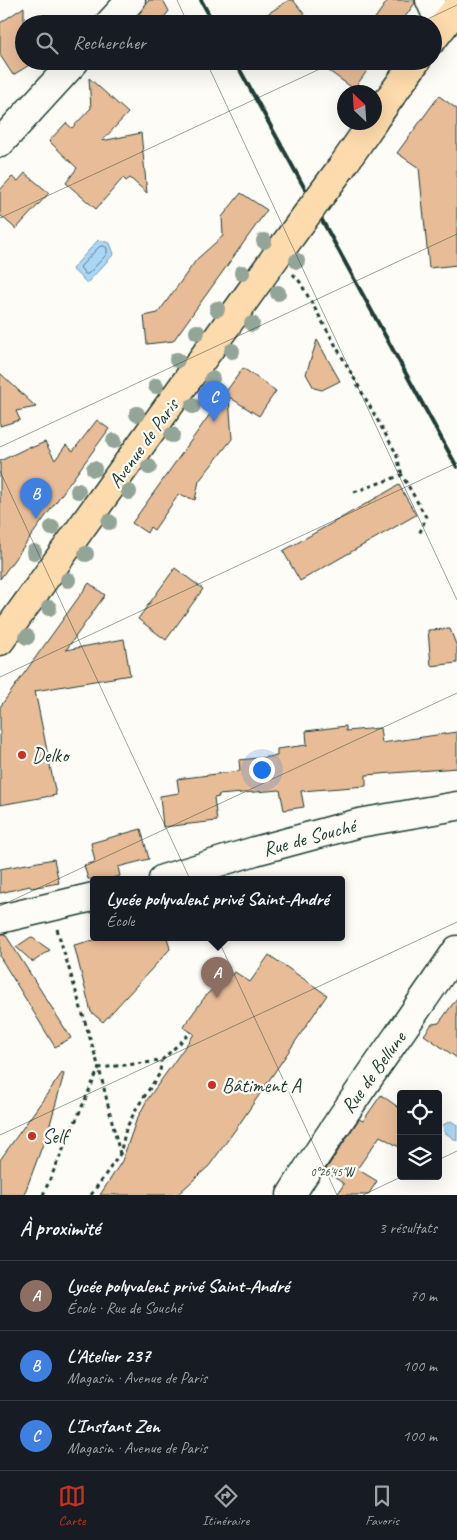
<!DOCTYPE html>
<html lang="fr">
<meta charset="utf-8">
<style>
body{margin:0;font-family:Caveat,sans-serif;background:#242831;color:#f1f3f6}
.controls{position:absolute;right:15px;bottom:15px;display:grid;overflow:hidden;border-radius:5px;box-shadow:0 5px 20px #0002}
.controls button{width:45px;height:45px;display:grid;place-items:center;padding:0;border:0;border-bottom:1px solid #363941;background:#171b24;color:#f1f3f6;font:25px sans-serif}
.compass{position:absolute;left:337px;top:85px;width:45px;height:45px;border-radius:50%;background:#171b24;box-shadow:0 5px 20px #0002;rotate:335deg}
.you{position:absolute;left:261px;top:769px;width:18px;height:18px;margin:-12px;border:4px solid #fff;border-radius:50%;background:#1a73e8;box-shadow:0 0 0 8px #1a73e833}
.badge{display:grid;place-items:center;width:32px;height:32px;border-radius:50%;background:#c8321e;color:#fff;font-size:16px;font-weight:700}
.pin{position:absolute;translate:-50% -41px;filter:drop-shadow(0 1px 2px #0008)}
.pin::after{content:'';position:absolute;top:26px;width:18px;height:15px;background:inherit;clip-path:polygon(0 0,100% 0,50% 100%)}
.popup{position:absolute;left:90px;top:876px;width:255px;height:65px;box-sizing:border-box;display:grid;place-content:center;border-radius:5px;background:#171b24;filter:drop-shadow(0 1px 4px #0005);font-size:16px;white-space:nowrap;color:#9ea1a6}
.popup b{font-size:19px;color:#f1f3f6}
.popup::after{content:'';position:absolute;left:50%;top:100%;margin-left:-10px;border:10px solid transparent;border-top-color:#171b24}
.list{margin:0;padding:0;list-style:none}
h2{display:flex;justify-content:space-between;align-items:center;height:65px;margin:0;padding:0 20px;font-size:21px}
h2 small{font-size:16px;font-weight:400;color:#9ea1a6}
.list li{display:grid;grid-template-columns:32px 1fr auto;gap:15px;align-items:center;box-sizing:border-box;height:70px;padding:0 20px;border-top:1px solid #363941}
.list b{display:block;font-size:19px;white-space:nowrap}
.list p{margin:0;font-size:16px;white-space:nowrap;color:#9ea1a6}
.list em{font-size:16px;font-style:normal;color:#9ea1a6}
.icon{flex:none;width:28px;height:28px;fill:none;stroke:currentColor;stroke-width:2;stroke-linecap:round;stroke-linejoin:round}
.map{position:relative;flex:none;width:457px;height:1195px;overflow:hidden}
.search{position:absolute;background:#171b24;box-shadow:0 5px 20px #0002;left:15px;right:15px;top:15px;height:55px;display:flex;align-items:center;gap:12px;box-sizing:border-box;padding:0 18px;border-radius:28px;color:#9ea1a6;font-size:19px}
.sheet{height:275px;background:#171b24}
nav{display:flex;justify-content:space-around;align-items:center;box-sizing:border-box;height:70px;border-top:1px solid #363941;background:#171b24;font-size:14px;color:#9ea1a6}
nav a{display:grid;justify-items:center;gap:2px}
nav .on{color:#c8321e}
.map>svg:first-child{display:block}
.water{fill:#abd6f6;stroke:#7399a8}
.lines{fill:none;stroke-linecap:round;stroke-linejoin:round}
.shore{stroke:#577a82;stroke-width:1}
.building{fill:#e7bc97;stroke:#1f3d34}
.minor-casing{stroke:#1f3d34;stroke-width:31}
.major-casing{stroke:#1f3d34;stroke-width:31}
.path{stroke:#1f3d34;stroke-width:3;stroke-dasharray:4 4;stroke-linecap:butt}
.minor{stroke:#fdfcf7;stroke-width:28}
.major{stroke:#fedbac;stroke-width:28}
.rail{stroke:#1f3d34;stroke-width:4}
.major-bridge-casing{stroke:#1f3d34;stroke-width:31;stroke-linecap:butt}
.major-bridge{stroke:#fedbac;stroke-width:28}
.tree{fill:#93a597}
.ticks{fill:none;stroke:#1f3d34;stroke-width:1;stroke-opacity:0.45}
.poi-dot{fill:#c8321e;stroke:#fdfcf7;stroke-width:2}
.labels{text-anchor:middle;stroke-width:4.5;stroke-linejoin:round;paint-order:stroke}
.street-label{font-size:20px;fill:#1f3d34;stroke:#fdfcf7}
.poi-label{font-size:20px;fill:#1f3d34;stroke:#fdfcf7;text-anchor:start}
.ticks-label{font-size:12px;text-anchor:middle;fill:#1f3d34;stroke:#fdfcf7;stroke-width:4.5;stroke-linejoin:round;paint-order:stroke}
</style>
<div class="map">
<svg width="457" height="1195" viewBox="0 0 457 1195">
<rect width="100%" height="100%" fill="#fdfcf7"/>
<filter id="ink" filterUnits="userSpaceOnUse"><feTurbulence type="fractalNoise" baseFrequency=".02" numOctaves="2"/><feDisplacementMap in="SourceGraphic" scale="10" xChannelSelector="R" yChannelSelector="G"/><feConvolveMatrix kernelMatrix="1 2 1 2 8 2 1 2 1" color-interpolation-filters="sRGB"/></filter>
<g filter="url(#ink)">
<g class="water">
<polygon points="98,240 110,243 114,254 87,283 72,269"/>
<polygon points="451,1121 457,1125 457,1141 444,1132 443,1125"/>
</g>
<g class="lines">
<polygon class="shore" points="104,246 107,248 107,254 88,274 85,274 80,267 99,247"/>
</g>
<g class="building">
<polygon points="149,0 163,0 169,11 159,24 130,24"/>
<polygon points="289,0 293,0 312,24 252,24"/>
<polygon points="388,0 415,0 415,3 400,24 371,24"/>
<polygon points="24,7 24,61 29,61 31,64 13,75 0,55 0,23"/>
<polygon points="315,61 374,61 354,89"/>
<polygon points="89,78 128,113 102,141 141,133 147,193 130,178 126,181 123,178 96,209 66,183 77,168 49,141 66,123 72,128 91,108"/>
<polygon points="439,96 457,109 457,265 429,268 419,168 397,153"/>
<polygon points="25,173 49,193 16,229 0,215 0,190 12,177 18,181"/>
<polygon points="241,193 267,210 173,341 147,344 144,316 158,313 197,259 223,236 222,217"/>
<polygon points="317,340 340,381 322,390 314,388 306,374"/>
<polygon points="243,368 276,391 259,416 229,397 232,439 199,481 195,500 179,494 154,530 150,527 147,533 132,523"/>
<polygon points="0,373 36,407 16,411 20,420 0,426"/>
<polygon points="97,420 109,429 0,579 0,461 31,446 31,448 45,442 55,460 66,445 73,451"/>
<polygon points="399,485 416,515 300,581 283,551"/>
<polygon points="175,568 203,589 166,640 138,619"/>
<polygon points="89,583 105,595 66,650 124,639 130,675 35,691 56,795 0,805 0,707"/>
<polygon points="450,629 457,647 457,663 431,666 428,630"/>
<polygon points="346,726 346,731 380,728 382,743 457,732 457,768 366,775 366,786 301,791 304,807 284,810 280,790 218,795 219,797 214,798 217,821 163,827 160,796 179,793 177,779 240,771 239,760 277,756 277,749 307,745 306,731"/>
<polygon points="141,829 149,859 118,867 120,876 110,879 88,879 84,865 95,862 91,843"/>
<polygon points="54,859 59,883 31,888 30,886 0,893 0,869"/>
<polygon points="0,934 5,934 71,1038 55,1047 0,957"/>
<polygon points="31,937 50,950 33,962 16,947"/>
<polygon points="106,937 167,937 170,949 103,1022 91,1012 74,945"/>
<polygon points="269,955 327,995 238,1126 209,1166 177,1195 100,1195 122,1161 136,1121 147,1100 194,1034 183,1027 207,994 235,972 250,982"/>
<polygon points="457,998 457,1058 424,1035 432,1024 439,1023"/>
<polygon points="62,1073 64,1074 49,1128 24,1195 0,1195 0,1160"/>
<polygon points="381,1095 401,1109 401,1148 380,1136 357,1169 377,1181 368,1195 337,1195 344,1184 325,1171 359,1119 363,1121"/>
</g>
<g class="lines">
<g class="minor-casing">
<g id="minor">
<polyline points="430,0 442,27"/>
<polyline points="109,24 131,0"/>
<polyline points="0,143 75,61"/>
<polyline points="163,879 255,851 359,823 457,806"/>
<polyline points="0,919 93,897"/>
<path d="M 291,1195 C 343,1111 402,1032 457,950"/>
</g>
</g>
<g class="major-casing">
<g id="major">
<polyline points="433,39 457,8"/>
<polyline points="374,120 416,61"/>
<polyline points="341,168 373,122"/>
<polyline points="0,641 277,255"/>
</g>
</g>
<g class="path">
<polyline points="293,274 300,282 396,453 402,475"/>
<polyline points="354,492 402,475 426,517 419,535"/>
<polyline points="120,1154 99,1068 161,1061 191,1032"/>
<polyline points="43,1195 99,1068 57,929"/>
<polyline points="91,1195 120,1154 126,1129 136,1109 160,1073 161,1061"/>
</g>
<use href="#minor" class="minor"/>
<use href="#major" class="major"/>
<g class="rail">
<polyline points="201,0 214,24"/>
<polyline points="235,61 457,467"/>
</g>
<g class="major-bridge-casing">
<polyline id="major-bridge" points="277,255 341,168"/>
</g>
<use href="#major-bridge" class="major-bridge"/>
</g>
<g class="tree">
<circle cx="264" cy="241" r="8"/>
<circle cx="297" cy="261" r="8"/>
<circle cx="242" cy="273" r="8"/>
<circle cx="278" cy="293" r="8"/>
<circle cx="217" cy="309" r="8"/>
<circle cx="252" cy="324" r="8"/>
<circle cx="197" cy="332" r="8"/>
<circle cx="232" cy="351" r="8"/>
<circle cx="177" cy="360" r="8"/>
<circle cx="212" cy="379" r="8"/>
<circle cx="156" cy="386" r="8"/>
<circle cx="193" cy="406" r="8"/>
<circle cx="137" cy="414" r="8"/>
<circle cx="172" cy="435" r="8"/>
<circle cx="114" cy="441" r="8"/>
<circle cx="149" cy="467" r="8"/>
<circle cx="94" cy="469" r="8"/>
<circle cx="78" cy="491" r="8"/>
<circle cx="129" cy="492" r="8"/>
<circle cx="109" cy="522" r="8"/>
<circle cx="52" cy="528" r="8"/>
<circle cx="34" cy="552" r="8"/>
<circle cx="86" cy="554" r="8"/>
<circle cx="68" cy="580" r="8"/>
<circle cx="49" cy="608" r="8"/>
<circle cx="27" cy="637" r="8"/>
</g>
</g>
<path class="ticks" d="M 177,0 L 188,24M 417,24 L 457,5M 206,61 L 457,600M 0,218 L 337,61M 0,447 L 457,234M 0,471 L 337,1195M 0,677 L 457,463M 0,906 L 457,693M 0,1135 L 457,922M 438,1160 L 457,1151M 363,1195 L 403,1176"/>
<g class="poi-dot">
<circle cx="22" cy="755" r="5"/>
<circle cx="212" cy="1085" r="5"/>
<circle cx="32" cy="1136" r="5"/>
</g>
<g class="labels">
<g class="street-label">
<text transform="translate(143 443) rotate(-54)" y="7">Avenue de Paris</text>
<text transform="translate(309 837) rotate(-15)" y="7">Rue de Souché</text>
<text transform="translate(373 1072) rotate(-54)" y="7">Rue de Bellune</text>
</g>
<g class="poi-label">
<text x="32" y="762">Delko</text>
<text x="222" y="1092">Bâtiment A</text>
<text x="42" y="1143">Self</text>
</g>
</g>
<g class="ticks-label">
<text x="332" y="1176">0°26'45"W</text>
</g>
</svg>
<div class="controls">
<button><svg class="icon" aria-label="locate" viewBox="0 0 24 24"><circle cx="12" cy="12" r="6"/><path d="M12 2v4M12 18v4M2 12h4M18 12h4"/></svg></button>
<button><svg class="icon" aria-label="layers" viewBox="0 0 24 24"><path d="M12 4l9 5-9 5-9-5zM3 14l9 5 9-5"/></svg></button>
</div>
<svg class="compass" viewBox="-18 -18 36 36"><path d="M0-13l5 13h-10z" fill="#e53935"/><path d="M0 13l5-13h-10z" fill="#9ea1a6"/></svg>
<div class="you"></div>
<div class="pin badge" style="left:217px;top:998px;background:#8d6e63">A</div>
<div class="popup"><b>Lycée polyvalent privé Saint-André</b>École</div>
<div class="pin badge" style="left:36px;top:519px;background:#3f7fe0">B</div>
<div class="pin badge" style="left:214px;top:422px;background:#3f7fe0">C</div>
<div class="search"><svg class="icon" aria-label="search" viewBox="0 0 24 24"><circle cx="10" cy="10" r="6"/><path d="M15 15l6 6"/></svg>Rechercher</div>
</div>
<section class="sheet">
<h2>À proximité<small>3 résultats</small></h2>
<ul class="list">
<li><span class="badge" style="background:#8d6e63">A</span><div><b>Lycée polyvalent privé Saint-André</b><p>École · Rue de Souché</p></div><em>70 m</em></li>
<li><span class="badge" style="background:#3f7fe0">B</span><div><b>L'Atelier 237</b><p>Magasin · Avenue de Paris</p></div><em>100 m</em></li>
<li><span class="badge" style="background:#3f7fe0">C</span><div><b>L'Instant Zen</b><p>Magasin · Avenue de Paris</p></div><em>100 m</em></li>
</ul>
</section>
<nav>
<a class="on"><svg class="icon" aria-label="map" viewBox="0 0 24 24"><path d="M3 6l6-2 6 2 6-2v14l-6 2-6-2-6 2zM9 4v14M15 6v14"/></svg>Carte</a>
<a><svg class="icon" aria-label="directions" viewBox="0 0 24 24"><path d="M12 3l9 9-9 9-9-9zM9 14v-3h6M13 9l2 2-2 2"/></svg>Itinéraire</a>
<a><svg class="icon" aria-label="saved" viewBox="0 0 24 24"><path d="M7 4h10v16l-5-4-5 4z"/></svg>Favoris</a>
</nav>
